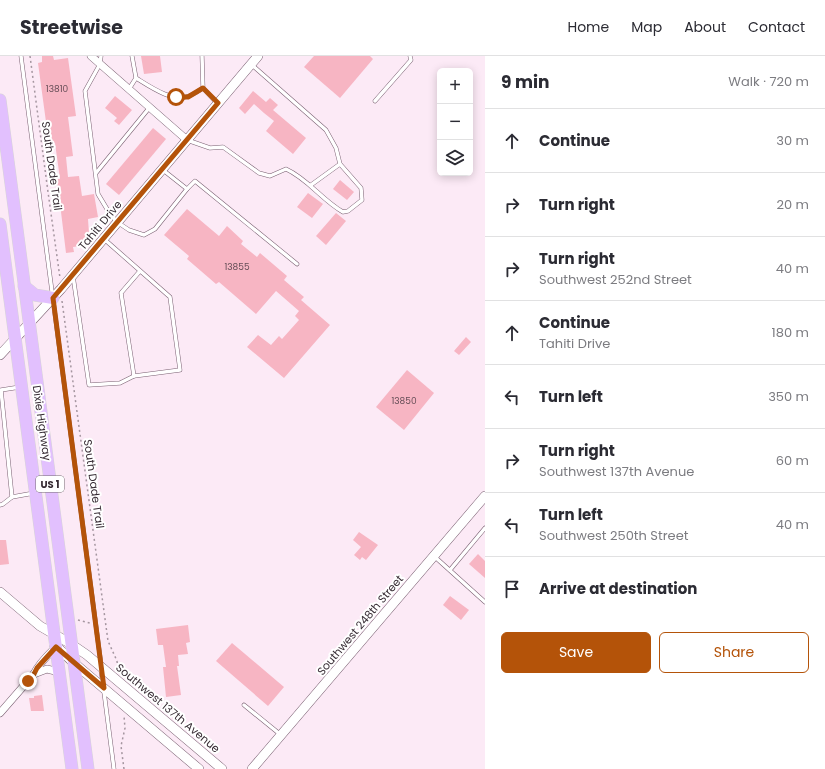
<!DOCTYPE html>
<meta charset="utf-8">
<style>
body{margin:0;font-family:Poppins,sans-serif;background:#f7f7f7;color:#2b2b33}
.controls{position:absolute;right:12px;top:12px;display:grid;overflow:hidden;border-radius:6px;box-shadow:0 2px 10px #0003}
.controls button{width:36px;height:36px;display:grid;place-items:center;padding:0;border:0;border-bottom:1px solid #e1e1e2;background:#fff;color:#2b2b33;font:20px sans-serif}
.stop{position:absolute;width:12px;height:12px;margin:-9px;border:3px solid #b45309;border-radius:50%;background:#fff}
.stop.end{background:#b45309;border-color:#fff;box-shadow:0 1px 4px #0008}
.list{margin:0;padding:0;list-style:none}
h2{display:flex;justify-content:space-between;align-items:center;height:52px;margin:0;padding:0 16px;font-size:17px}
h2 small{font-size:13px;font-weight:400;color:#7c7c81}
.list li{display:grid;grid-template-columns:26px 1fr auto;gap:12px;align-items:center;box-sizing:border-box;height:64px;padding:0 16px;border-top:1px solid #e1e1e2}
.list b{display:block;font-size:15px;white-space:nowrap}
.list p{margin:0;font-size:13px;white-space:nowrap;color:#7c7c81}
.list em{font-size:13px;font-style:normal;color:#7c7c81}
.actions{display:flex;gap:8px;padding:12px 16px}
.actions a{flex:1;padding:9px 0;border:1px solid #b45309;border-radius:6px;text-align:center;font-size:14px;color:#b45309}
.actions .main{background:#b45309;color:#fff}
.icon{flex:none;width:22px;height:22px;fill:none;stroke:currentColor;stroke-width:2;stroke-linecap:round;stroke-linejoin:round}
.map{position:relative;flex:none;width:485px;height:713px;overflow:hidden}
header{display:flex;align-items:center;gap:24px;box-sizing:border-box;height:56px;padding:0 20px;background:#fff;border-bottom:1px solid #e1e1e2}
header strong{font-size:19px}
nav{display:flex;gap:22px;margin-inline-start:auto;font-size:14px}
main{display:flex}
aside{flex:1;background:#fff}
.map>svg:first-child{display:block}
.building{fill:#f7b5c3}
.lines{fill:none;stroke-linecap:round;stroke-linejoin:round}
.lane-casing{stroke:#7a6072;stroke-width:4.5}
.street-casing{stroke:#7a6072;stroke-width:8}
.secondary-casing{stroke:#7a6072;stroke-width:10}
.highway-casing{stroke:#d7d5d6;stroke-width:13}
.path{stroke:#a596a0;stroke-width:1.5;stroke-dasharray:2 3;stroke-linecap:butt}
.lane{stroke:#fff;stroke-width:3.5}
.street{stroke:#fff;stroke-width:7}
.secondary{stroke:#fff;stroke-width:9}
.highway{stroke:#e2c0fe;stroke-width:12}
.route{stroke:#b45309;stroke-width:5}
.labels{text-anchor:middle;stroke-width:4;stroke-linejoin:round;paint-order:stroke}
.number-label{font-size:9px;fill:#664e57}
.shield{fill:#fff;stroke:#726b70;stroke-width:1}
.shield-label{font-size:10px;font-weight:bold;fill:#362b33}
.street-label{font-size:11px;fill:#362b33;stroke:#fff}
</style>
<header>
<strong>Streetwise</strong>
<nav><a>Home</a><a>Map</a><a>About</a><a>Contact</a></nav>
</header>
<main>
<div class="map">
<svg width="485" height="713" viewBox="0 0 485 713">
<rect width="100%" height="100%" fill="#fceaf6"/>
<g class="building">
<polygon points="42,0 53,0 54,4 68,2 76,60 68,61 73,100 66,101 68,121 79,120 82,140 94,138 98,161 88,163 89,178 87,178 88,189 73,191 74,196 66,197 57,123 60,123 55,87 49,88 38,7 42,6"/>
<polygon points="141,0 160,0 162,16 144,18"/>
<polygon points="314,0 370,0 373,3 340,42 304,11"/>
<polygon points="253,35 266,46 270,42 278,49 273,54 306,82 293,98 266,75 274,65 264,57 254,48 245,58 239,52"/>
<polygon points="115,40 132,54 119,69 114,65 117,62 105,52"/>
<polygon points="153,72 166,83 119,139 106,128"/>
<polygon points="340,124 354,136 347,144 333,133"/>
<polygon points="308,137 323,148 312,162 297,151"/>
<polygon points="187,153 219,180 227,170 243,185 241,188 257,201 260,197 287,220 284,224 304,241 301,244 330,269 284,322 247,291 258,279 271,289 279,280 282,283 299,264 295,260 299,255 276,235 256,258 219,226 216,228 187,203 189,200 164,179"/>
<polygon points="336,157 346,165 326,189 316,180"/>
<polygon points="466,281 471,286 459,299 454,295"/>
<polygon points="407,314 434,337 404,374 376,351"/>
<polygon points="359,476 378,489 366,504 362,501 360,504 354,499 361,491 353,484"/>
<polygon points="0,484 6,484 9,508 0,509"/>
<polygon points="478,498 485,505 485,522 469,508"/>
<polygon points="450,540 469,554 461,564 443,549"/>
<polygon points="188,569 190,586 186,587 188,598 178,599 179,610 177,610 181,639 166,641 163,611 166,611 163,589 158,589 156,573"/>
<polygon points="232,587 284,631 268,650 216,605"/>
<polygon points="42,639 44,655 31,655 29,642 34,642 34,640"/>
</g>
<g class="lines">
<g class="lane-casing">
<g id="lane">
<polyline points="21,0 101,608"/>
<polyline points="101,0 100,8 85,35 98,138 110,158 117,166 129,174 144,179 155,173 187,133"/>
<polyline points="202,0 203,32 217,47"/>
<path d="M 136,22 C 149,30 173,47 189,40 C 194,38 199,35 203,32"/>
<polyline points="129,33 136,22 132,0"/>
<polyline points="375,45 411,4 410,0"/>
<path d="M 187,84 L 210,92 L 223,91 L 259,117 L 270,120 L 286,113 C 308,123 322,144 343,156 L 348,155 L 362,144 L 361,132 L 340,108 L 336,92 L 326,74 L 252,9"/>
<polyline points="163,114 187,133 195,125 297,208"/>
<polyline points="96,117 150,51"/>
<polyline points="311,129 340,108"/>
<polyline points="104,183 170,241 180,314 134,320 121,237 140,215"/>
<polyline points="73,220 89,329 120,327 134,320"/>
<polyline points="20,331 1,334 12,441 34,437"/>
<polyline points="0,449 3,448 12,441"/>
<polyline points="435,501 485,546"/>
<polyline points="450,514 485,472"/>
<polyline points="101,614 103,630"/>
<polyline points="104,636 114,713"/>
<polyline points="244,649 281,679"/>
</g>
</g>
<g class="street-casing">
<g id="street">
<polyline points="91,0 187,84"/>
<polyline points="34,618 47,613 59,616"/>
<path d="M 0,657 L 34,618 C 39,607 48,599 56,591"/>
</g>
</g>
<g class="secondary-casing">
<g id="secondary">
<polyline points="0,299 61,233 258,0"/>
<polyline points="0,536 40,570 71,588 87,599 222,713"/>
<polyline points="54,588 74,607 199,713"/>
<polyline points="252,713 485,440"/>
</g>
</g>
<g class="highway-casing">
<g id="highway">
<polyline points="0,44 88,713"/>
<polyline points="0,168 72,713"/>
<polyline points="24,230 35,239 53,242"/>
</g>
</g>
<g class="path">
<polyline points="30,0 48,136 60,222"/>
<polyline points="62,245 108,585 117,605 118,614"/>
<polyline points="78,564 90,567"/>
<polyline points="124,713 121,690 125,672 124,660"/>
</g>
<use href="#lane" class="lane"/>
<use href="#street" class="street"/>
<use href="#secondary" class="secondary"/>
<use href="#highway" class="highway"/>
</g>
<g class="lines">
<polyline class="route" points="28,625 34,618 37,612 56,591 104,632 53,242 218,47 203,32 188,41 176,41"/>
</g>
<g class="labels">
<g class="number-label">
<text x="57" y="36">13810</text>
<text x="237" y="214">13855</text>
<text x="404" y="348">13850</text>
</g>
<rect class="shield" x="36" y="420" width="28" height="16" rx="3"/>
<g class="shield-label">
<text x="50" y="432">US 1</text>
</g>
<g class="street-label">
<text transform="translate(52 110) rotate(82)" y="4">South Dade Trail</text>
<text transform="translate(100 169) rotate(-50)" y="4">Tahiti Drive</text>
<text transform="translate(42 367) rotate(82)" y="4">Dixie Highway</text>
<text transform="translate(94 428) rotate(82)" y="4">South Dade Trail</text>
<text transform="translate(360 569) rotate(-50)" y="4">Southwest 248th Street</text>
<text transform="translate(168 652) rotate(40)" y="4">Southwest 137th Avenue</text>
</g>
</g>
</svg>
<div class="controls">
<button>+</button>
<button>−</button>
<button><svg class="icon" aria-label="layers" viewBox="0 0 24 24"><path d="M12 4l9 5-9 5-9-5zM3 14l9 5 9-5"/></svg></button>
</div>
<div class="stop" style="left:176px;top:41px"></div>
<div class="stop end" style="left:28px;top:625px"></div>
</div>
<aside>
<h2>9 min<small>Walk · 720 m</small></h2>
<ul class="list">
<li><svg class="icon" aria-label="ahead" viewBox="0 0 24 24"><path d="M12 20V5M6 11l6-6 6 6"/></svg><div><b>Continue</b></div><em>30 m</em></li>
<li><svg class="icon" aria-label="right" viewBox="0 0 24 24"><path d="M7 20v-9h11M14 6l5 5-5 5"/></svg><div><b>Turn right</b></div><em>20 m</em></li>
<li><svg class="icon" aria-label="right" viewBox="0 0 24 24"><path d="M7 20v-9h11M14 6l5 5-5 5"/></svg><div><b>Turn right</b><p>Southwest 252nd Street</p></div><em>40 m</em></li>
<li><svg class="icon" aria-label="ahead" viewBox="0 0 24 24"><path d="M12 20V5M6 11l6-6 6 6"/></svg><div><b>Continue</b><p>Tahiti Drive</p></div><em>180 m</em></li>
<li><svg class="icon" aria-label="left" viewBox="0 0 24 24"><path d="M17 20v-9H6M10 6l-5 5 5 5"/></svg><div><b>Turn left</b></div><em>350 m</em></li>
<li><svg class="icon" aria-label="right" viewBox="0 0 24 24"><path d="M7 20v-9h11M14 6l5 5-5 5"/></svg><div><b>Turn right</b><p>Southwest 137th Avenue</p></div><em>60 m</em></li>
<li><svg class="icon" aria-label="left" viewBox="0 0 24 24"><path d="M17 20v-9H6M10 6l-5 5 5 5"/></svg><div><b>Turn left</b><p>Southwest 250th Street</p></div><em>40 m</em></li>
<li><svg class="icon" aria-label="arrive" viewBox="0 0 24 24"><path d="M6 21V4h12l-3 4 3 4H6"/></svg><div><b>Arrive at destination</b></div></li>
</ul>
<div class="actions"><a class="main">Save</a><a>Share</a></div>
</aside>
</main>
